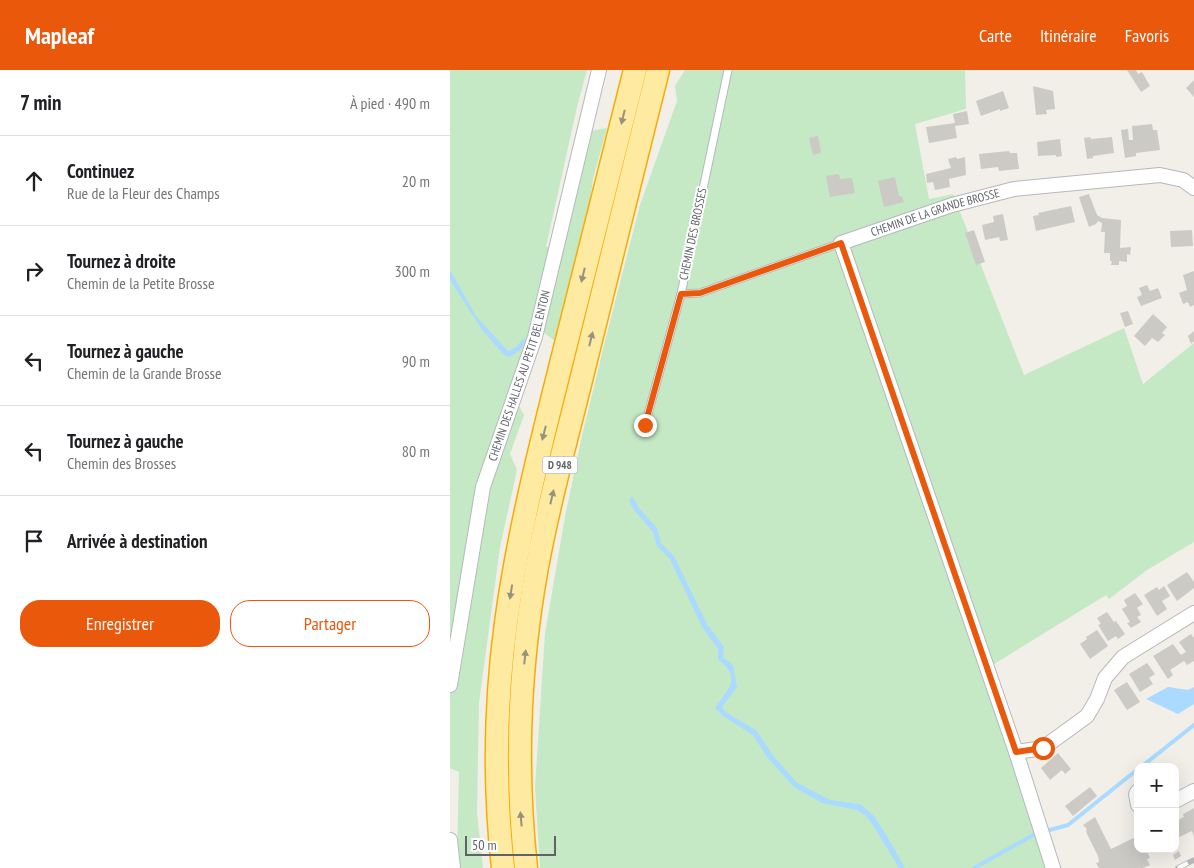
<!DOCTYPE html>
<html lang="fr">
<meta charset="utf-8">
<style>
body{margin:0;font-family:"PT Sans Narrow",sans-serif;background:#f2f2f2;color:#202124}
.controls{position:absolute;right:15px;bottom:15px;display:grid;overflow:hidden;border-radius:10px;box-shadow:0 5px 20px #0002}
.controls button{width:45px;height:45px;display:grid;place-items:center;padding:0;border:0;border-bottom:1px solid #e0e0e0;background:#fff;color:#202124;font:25px sans-serif}
.scale{position:absolute;left:15px;bottom:12px;width:91px;box-sizing:border-box;padding-left:5px;border:2px solid #5f6368;border-top:0;font-size:14px;line-height:18px;white-space:nowrap;color:#5f6368;-webkit-text-stroke:4px #fff;paint-order:stroke}
.stop{position:absolute;width:15px;height:15px;margin:-11px;border:4px solid #ea580c;border-radius:50%;background:#fff}
.stop.end{background:#ea580c;border-color:#fff;box-shadow:0 1px 5px #0008}
.list{margin:0;padding:0;list-style:none}
h2{display:flex;justify-content:space-between;align-items:center;height:65px;margin:0;padding:0 20px;font-size:21px}
h2 small{font-size:16px;font-weight:400;color:#757577}
.list li{display:grid;grid-template-columns:32px 1fr auto;gap:15px;align-items:center;box-sizing:border-box;height:90px;padding:0 20px;border-top:1px solid #e0e0e0}
.list b{display:block;font-size:19px;white-space:nowrap}
.list p{margin:0;font-size:16px;white-space:nowrap;color:#757577}
.list em{font-size:16px;font-style:normal;color:#757577}
.actions{display:flex;gap:10px;padding:15px 20px}
.actions a{flex:1;padding:11px 0;border:1px solid #ea580c;border-radius:20px;text-align:center;font-size:18px;color:#ea580c}
.actions .main{background:#ea580c;color:#fff}
.icon{flex:none;width:28px;height:28px;fill:none;stroke:currentColor;stroke-width:2;stroke-linecap:round;stroke-linejoin:round}
.map{position:relative;flex:none;width:744px;height:798px;overflow:hidden}
header{display:flex;align-items:center;gap:30px;box-sizing:border-box;height:70px;padding:0 25px;background:#ea580c;color:#fff}
header strong{font-size:24px}
nav{display:flex;gap:28px;margin-inline-start:auto;font-size:18px}
main{display:flex}
aside{flex:1;background:#fff}
.map>svg:first-child{display:block}
.green{fill:#c5e8c5}
.water{fill:#aadaff}
.lines{fill:none;stroke-linecap:round;stroke-linejoin:round}
.stream{stroke:#aadaff;stroke-width:4}
.building{fill:#cccac5}
.service-casing{stroke:#b5b8bc;stroke-width:9}
.minor-casing{stroke:#b5b8bc;stroke-width:16}
.trunk-casing{stroke:#f9ab00;stroke-width:25}
.service{stroke:#fff;stroke-width:7}
.minor{stroke:#fff;stroke-width:14}
.trunk{stroke:#feeaa1;stroke-width:22}
.rail-casing{stroke:#b6b7b8;stroke-width:5.5}
.rail{stroke:#fff;stroke-width:4;stroke-dasharray:11;stroke-linecap:butt}
.oneway{fill:#97927c}
.route{stroke:#ea580c;stroke-width:6}
.labels{text-anchor:middle;stroke-width:4;stroke-linejoin:round;paint-order:stroke}
.shield{fill:#fff;stroke:#8f9295;stroke-width:1}
.shield-label{font-size:11px;font-weight:bold;fill:#5f6368}
.street-label{font-size:12px;fill:#5f6368;stroke:#fff}
</style>
<header>
<strong>Mapleaf</strong>
<nav><a>Carte</a><a>Itinéraire</a><a>Favoris</a></nav>
</header>
<main>
<aside>
<h2>7 min<small>À pied · 490 m</small></h2>
<ul class="list">
<li><svg class="icon" aria-label="ahead" viewBox="0 0 24 24"><path d="M12 20V5M6 11l6-6 6 6"/></svg><div><b>Continuez</b><p>Rue de la Fleur des Champs</p></div><em>20 m</em></li>
<li><svg class="icon" aria-label="right" viewBox="0 0 24 24"><path d="M7 20v-9h11M14 6l5 5-5 5"/></svg><div><b>Tournez à droite</b><p>Chemin de la Petite Brosse</p></div><em>300 m</em></li>
<li><svg class="icon" aria-label="left" viewBox="0 0 24 24"><path d="M17 20v-9H6M10 6l-5 5 5 5"/></svg><div><b>Tournez à gauche</b><p>Chemin de la Grande Brosse</p></div><em>90 m</em></li>
<li><svg class="icon" aria-label="left" viewBox="0 0 24 24"><path d="M17 20v-9H6M10 6l-5 5 5 5"/></svg><div><b>Tournez à gauche</b><p>Chemin des Brosses</p></div><em>80 m</em></li>
<li><svg class="icon" aria-label="arrive" viewBox="0 0 24 24"><path d="M6 21V4h12l-3 4 3 4H6"/></svg><div><b>Arrivée à destination</b></div></li>
</ul>
<div class="actions"><a class="main">Enregistrer</a><a>Partager</a></div>
</aside>
<div class="map">
<svg width="744" height="798" viewBox="0 0 744 798">
<rect width="100%" height="100%" fill="#f1efe8"/>
<g class="green">
<polygon points="0,0 137,0 127,37 96,177 101,177 135,62 157,58 143,109 137,153 114,252 104,270 86,257 62,324 74,345 60,384 67,400 50,477 29,633 27,743 33,798 9,798 7,784 9,702 0,698"/>
<polygon points="235,0 515,0 516,39 465,54 479,129 503,124 574,305 674,258 693,314 744,273 744,472 697,500 659,529 656,525 533,601 610,798 90,798 85,718 95,563 115,447 131,370 156,267 190,135 227,31 225,16"/>
</g>
<g class="water">
<path d="M 0,200 L 26,246 L 58,281 L 65,278 L 75,267 C 74,279 69,282 59,287 L 54,285 L 33,261 L 0,210 Z"/>
<path d="M 182,426 L 189,438 L 207,458 L 211,473 L 224,486 L 257,554 L 274,577 L 273,587 L 283,595 L 287,617 L 272,637 L 277,643 L 306,660 L 322,684 L 346,712 L 380,730 L 410,734 L 424,746 L 438,768 L 455,798 L 449,798 L 423,755 L 415,745 L 407,740 L 372,733 L 344,717 L 317,687 L 303,665 L 273,646 L 265,638 C 279,617 292,609 268,589 L 268,579 L 252,557 L 220,489 L 207,476 L 203,462 L 184,440 L 179,431 Z"/>
<polygon points="718,617 738,620 744,617 744,634 728,644 696,629"/>
</g>
<g class="lines">
<g class="stream">
<polyline points="691,697 744,655"/>
<polyline points="596,761 618,755 688,699"/>
<polyline points="524,798 587,763"/>
</g>
</g>
<g class="building">
<polygon points="677,0 686,0 688,4 692,2 700,16 691,22"/>
<polygon points="744,10 744,27 736,18"/>
<polygon points="583,16 603,21 605,39 596,40 597,44 586,45"/>
<polygon points="553,21 559,38 550,41 550,39 531,46 526,31"/>
<polygon points="517,41 519,54 505,56 507,68 479,73 476,57 505,53 503,44"/>
<polygon points="702,54 703,60 707,60 710,80 686,83 686,86 675,88 671,60 678,59 679,70 683,70 682,56"/>
<polygon points="368,66 371,83 363,85 359,68"/>
<polygon points="640,67 641,69 662,67 664,83 643,86 643,88 637,89 634,68"/>
<polygon points="610,69 612,86 606,87 606,85 588,86 587,72"/>
<polygon points="559,81 560,83 567,83 569,99 549,101 548,97 531,99 529,84"/>
<polygon points="506,87 507,89 515,87 516,105 499,109 500,117 485,120 483,112 477,113 476,104 501,98 498,89"/>
<polygon points="389,104 390,109 402,108 405,123 380,127 376,106"/>
<polygon points="445,107 449,126 452,127 454,132 434,137 428,111"/>
<polygon points="639,124 647,145 652,148 671,150 670,178 681,177 680,185 677,184 677,192 669,191 669,195 661,195 662,191 660,191 660,183 654,183 655,162 651,162 652,153 648,151 646,154 639,157 629,127"/>
<polygon points="621,136 625,152 586,161 583,146 589,145 588,143"/>
<polygon points="553,144 558,170 550,171 549,167 535,170 532,155 544,152 543,146"/>
<polygon points="524,160 535,192 526,195 515,163"/>
<polygon points="742,160 743,176 721,177 720,161"/>
<polygon points="744,201 744,235 740,237 738,232 733,234 729,223 737,220 733,205"/>
<polygon points="697,215 700,221 708,218 712,228 691,236 687,227 692,225 689,218"/>
<polygon points="678,241 683,254 675,257 670,243"/>
<polygon points="703,244 717,257 712,263 715,265 708,272 702,268 695,276 684,266"/>
<polygon points="744,261 744,271 741,274 738,266"/>
<polygon points="737,502 744,512 744,518 727,531 717,515"/>
<polygon points="714,516 720,526 712,531 717,539 707,546 694,525 707,517 709,520"/>
<polygon points="685,523 693,534 687,538 691,545 687,547 691,552 681,558 677,553 680,552 672,539 677,536 674,530"/>
<polygon points="657,542 664,552 666,551 675,564 668,569 666,566 658,571 648,555 651,554 647,548"/>
<polygon points="647,560 658,576 640,589 630,574 637,569 636,567"/>
<polygon points="741,564 744,568 744,591 737,595 734,591 720,600 723,605 718,609 703,586 723,574 731,585 736,582 729,572"/>
<polygon points="697,593 705,604 699,608 703,614 690,622 679,604"/>
<polygon points="677,612 690,632 677,640 664,620"/>
<polygon points="608,683 621,699 615,704 612,700 600,710 591,698"/>
<polygon points="640,717 647,726 623,746 615,736"/>
<polygon points="744,738 744,767 742,761 725,769 725,751 734,747 733,744"/>
<polygon points="645,747 661,779 688,766 688,779 696,779 700,788 697,789 700,795 693,798 649,798 646,793 649,792 648,786 637,764 636,760 637,759 633,755"/>
<polygon points="729,781 731,786 725,790 723,785"/>
</g>
<g class="lines">
<g class="service-casing">
<g id="service">
<polyline points="231,224 250,223 391,173"/>
<polyline points="195,355 231,224 278,0"/>
</g>
</g>
<g class="minor-casing">
<g id="minor">
<path id="s1" d="M 0,615 L 33,417 L 85,267 L 149,0"/>
<polyline points="566,682 593,678 637,646 647,629 655,608 673,587 744,543"/>
<polyline points="688,721 686,724 688,735"/>
<polyline points="725,731 744,721"/>
<polyline points="0,770 3,798"/>
<path id="s2" d="M 603,798 L 566,682 L 391,173 L 502,135 L 564,119 L 710,105 L 733,110 L 744,118"/>
</g>
</g>
<g class="trunk-casing">
<g id="trunk">
<path d="M 53,798 C 44,717 45,634 56,553 C 68,463 91,374 113,286 C 137,190 161,95 185,0"/>
<path d="M 76,798 C 65,697 69,596 87,497 C 99,430 118,364 134,298 C 159,198 183,99 208,0"/>
</g>
</g>
<use href="#service" class="service"/>
<use href="#minor" class="minor"/>
<use href="#trunk" class="trunk"/>
<g class="rail-casing">
<polyline id="rail" points="728,798 744,790"/>
</g>
<use href="#rail" class="rail"/>
</g>
<defs><path id="oneway-solid" d="M-6-.8H1V-3.2L6.5 0L1 3.2V.8H-6Z" transform="scale(1.25)"/></defs>
<g class="oneway">
<use href="#oneway-solid" transform="translate(173 47) rotate(104)"/>
<use href="#oneway-solid" transform="translate(133 205) rotate(104)"/>
<use href="#oneway-solid" transform="translate(141 269) rotate(-76)"/>
<use href="#oneway-solid" transform="translate(94 363) rotate(104)"/>
<use href="#oneway-solid" transform="translate(102 427) rotate(-77)"/>
<use href="#oneway-solid" transform="translate(61 522) rotate(99)"/>
<use href="#oneway-solid" transform="translate(75 587) rotate(-84)"/>
<use href="#oneway-solid" transform="translate(71 749) rotate(-95)"/>
</g>
<g class="lines">
<polyline class="route" points="195,355 231,224 250,223 391,173 566,682 593,678"/>
</g>
<g class="labels">
<rect class="shield" x="92.5" y="386.5" width="35" height="17" rx="4"/>
<g class="shield-label">
<text x="110" y="399">D 948</text>
</g>
<g class="street-label">
<text dy="4" stroke="none"><textPath href="#s2" startOffset="759">CHEMIN DE LA GRANDE BROSSE</textPath></text>
<text transform="translate(243 164) rotate(-78)" y="4">CHEMIN DES BROSSES</text>
<text dy="4" stroke="none"><textPath href="#s1" startOffset="318">CHEMIN DES HALLES AU PETIT BEL ENTON</textPath></text>
</g>
</g>
</svg>
<div class="controls">
<button>+</button>
<button>−</button>
</div>
<div class="scale">50 m</div>
<div class="stop" style="left:593px;top:678px"></div>
<div class="stop end" style="left:195px;top:355px"></div>
</div>
</main>
